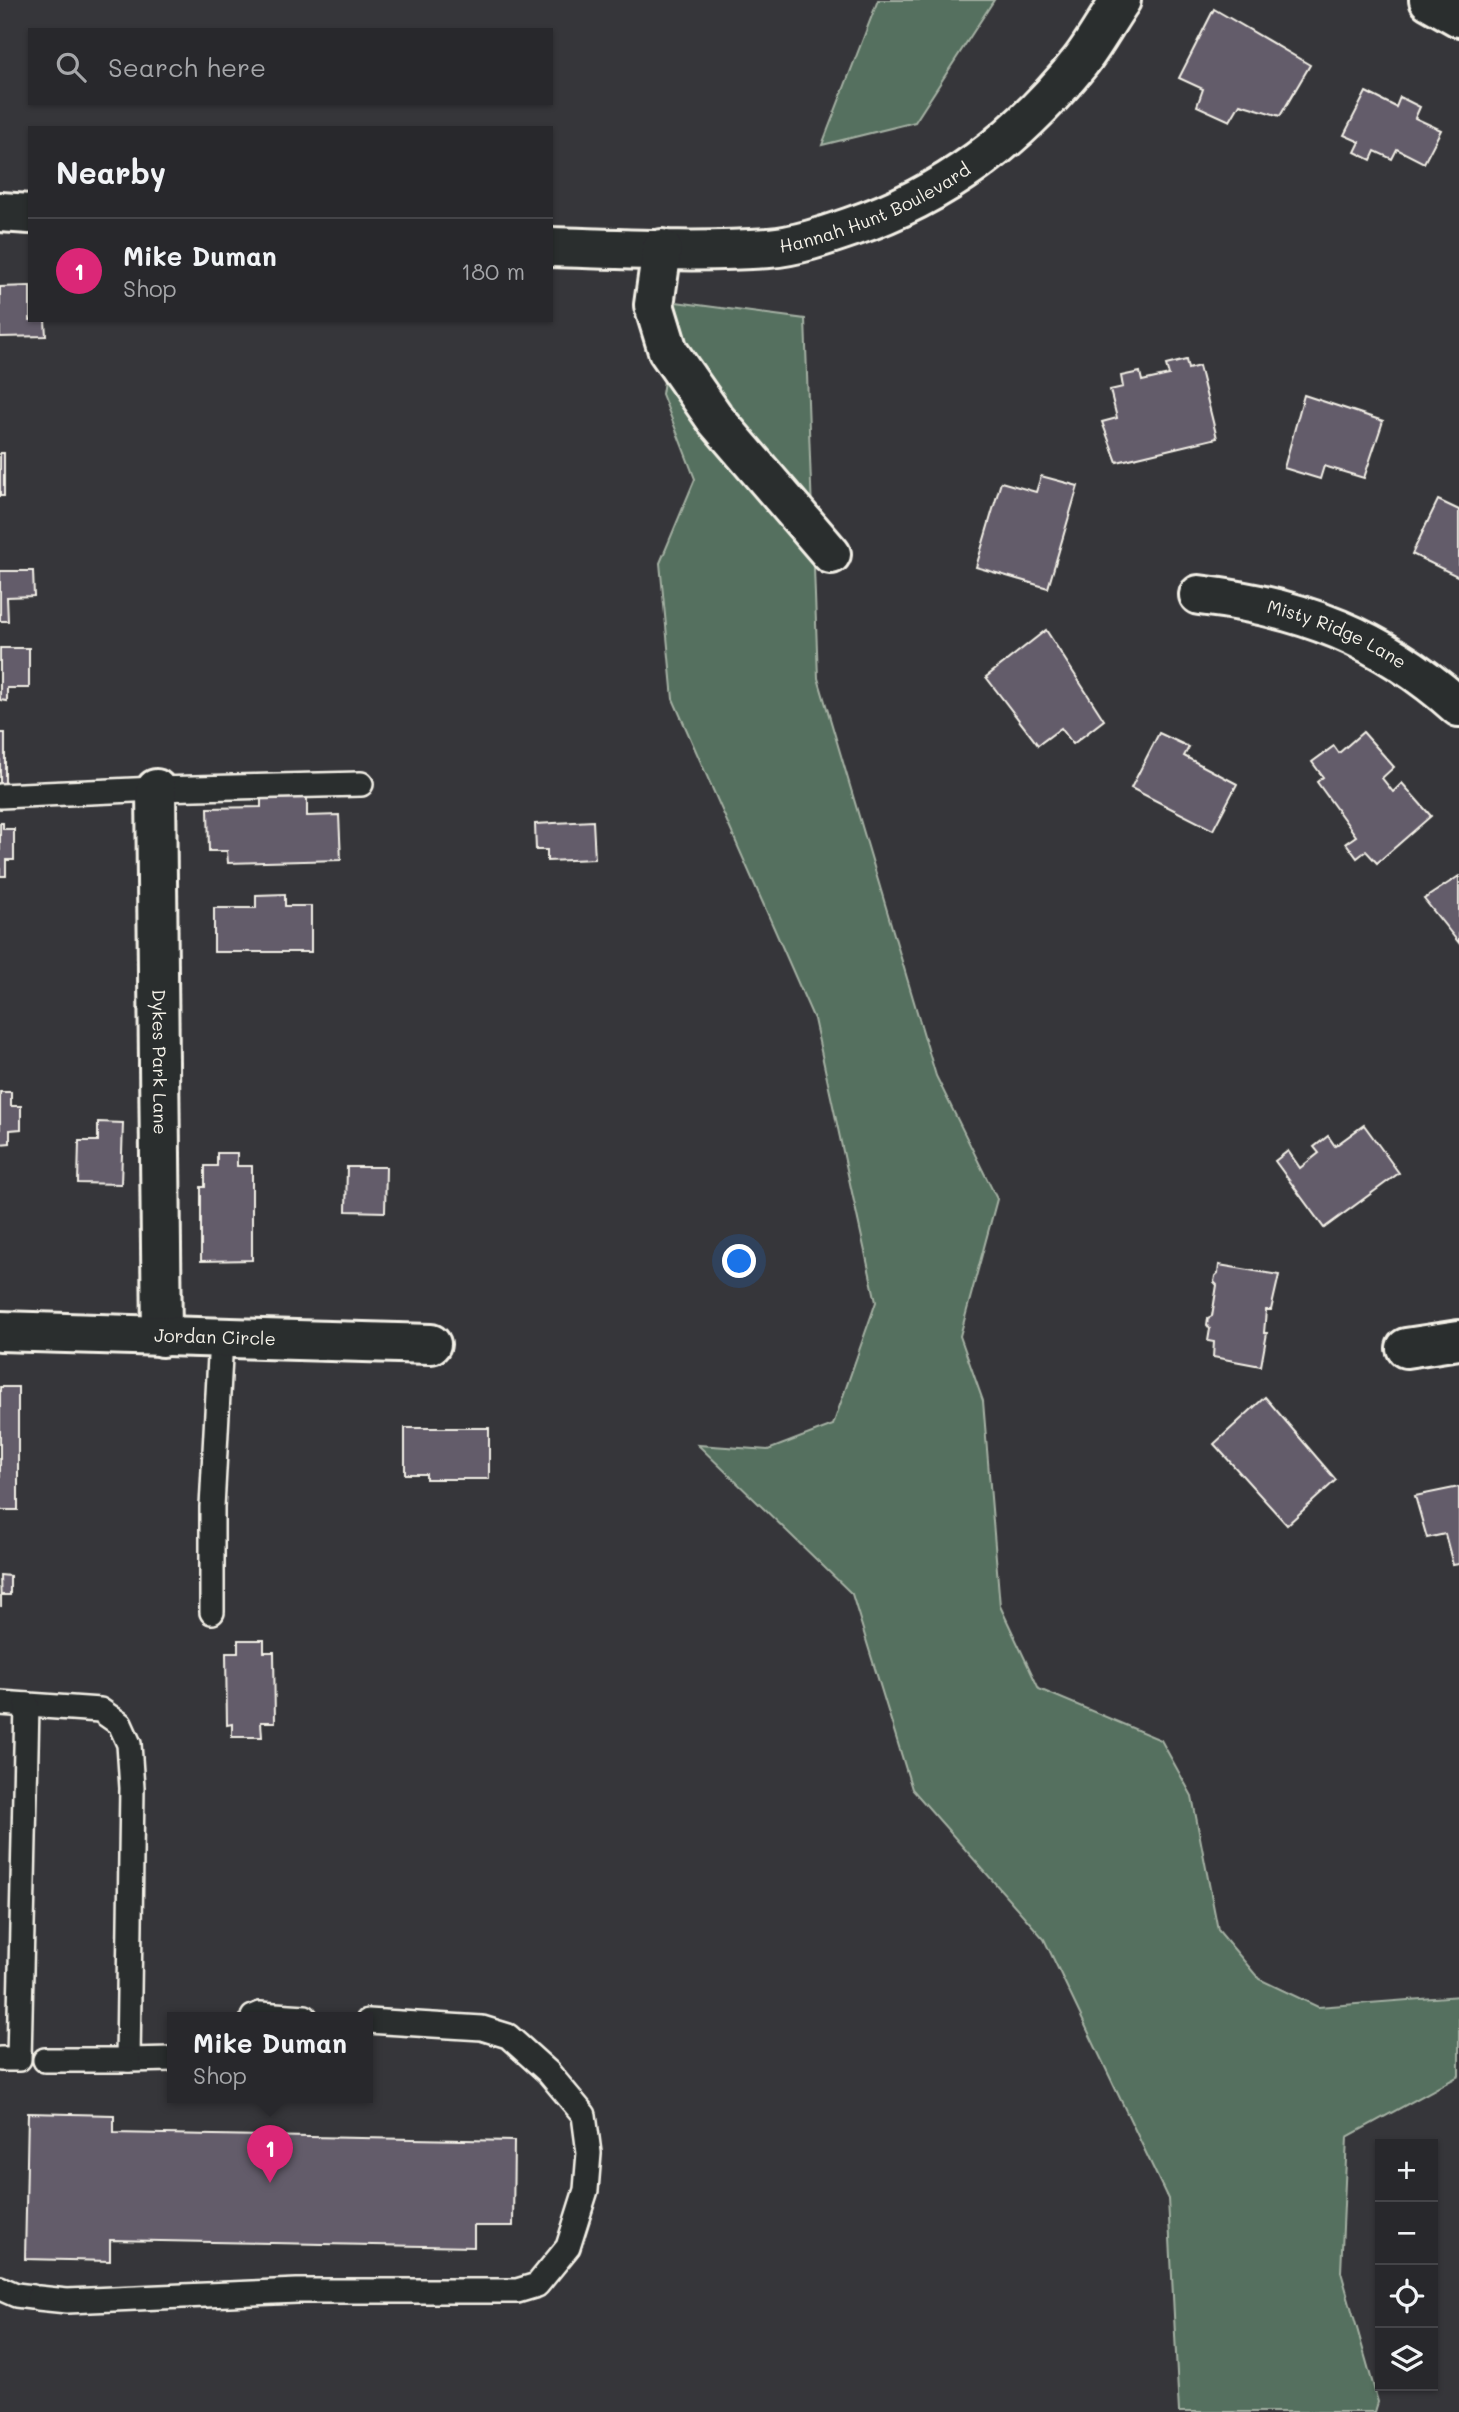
<!DOCTYPE html>
<meta charset="utf-8">
<style>
body{margin:0;font-family:Mali,sans-serif;background:#303034;color:#f1f3f6}
.controls{position:absolute;right:21px;bottom:21px;display:grid;overflow:hidden;border-radius:0px;box-shadow:0 2px 5px #0004}
.controls button{width:63px;height:63px;display:grid;place-items:center;padding:0;border:0;border-bottom:2px solid #444448;background:#28282c;color:#f1f3f6;font:35px sans-serif}
.you{position:absolute;left:740px;top:1262px;width:24px;height:24px;margin:-18px;border:5px solid #fff;border-radius:50%;background:#1a73e8;box-shadow:0 0 0 10px #1a73e833}
.badge{display:grid;place-items:center;width:46px;height:46px;border-radius:50%;background:#db2777;color:#fff;font-size:23px;font-weight:700}
.pin{position:absolute;translate:-50% -58px;filter:drop-shadow(0 2px 4px #0008)}
.pin::after{content:'';position:absolute;top:37px;width:24px;height:21px;background:inherit;clip-path:polygon(0 0,100% 0,50% 100%)}
.popup{position:absolute;left:167px;top:2012px;width:206px;height:91px;box-sizing:border-box;display:grid;place-content:center;border-radius:0px;background:#28282c;filter:drop-shadow(0 2px 5px #0005);font-size:23px;white-space:nowrap;color:#a5a6a9}
.popup b{font-size:26px;color:#f1f3f6}
.popup::after{content:'';position:absolute;left:50%;top:100%;margin-left:-14px;border:14px solid transparent;border-top-color:#28282c}
.list{margin:0;padding:0;list-style:none}
h2{display:flex;justify-content:space-between;align-items:center;height:91px;margin:0;padding:0 28px;font-size:30px}
h2 small{font-size:23px;font-weight:400;color:#a5a6a9}
.list li{display:grid;grid-template-columns:46px 1fr auto;gap:21px;align-items:center;box-sizing:border-box;height:105px;padding:0 28px;border-top:2px solid #444448}
.list b{display:block;font-size:26px;white-space:nowrap}
.list p{margin:0;font-size:23px;white-space:nowrap;color:#a5a6a9}
.list em{font-size:23px;font-style:normal;color:#a5a6a9}
.icon{flex:none;width:38px;height:38px;fill:none;stroke:currentColor;stroke-width:2;stroke-linecap:round;stroke-linejoin:round}
.map{position:relative;flex:none;width:1459px;height:2412px;overflow:hidden}
.search{position:absolute;background:#28282c;box-shadow:0 2px 5px #0004;left:28px;top:28px;width:525px;height:77px;display:flex;align-items:center;gap:18px;box-sizing:border-box;padding:0 24px;border-radius:0px;color:#a5a6a9;font-size:26px}
.panel{position:absolute;background:#28282c;box-shadow:0 2px 5px #0004;left:28px;top:126px;width:525px;height:196px;border-radius:0px}
.map>svg:first-child{display:block}
.green{fill:#556f5e;stroke:#a4b0a3;stroke-width:2}
.building{fill:#645b6b;stroke:#f4f1e8;stroke-width:2}
.lines{fill:none;stroke-linecap:round;stroke-linejoin:round}
.service-casing{stroke:#f4f1e8;stroke-width:28}
.minor-casing{stroke:#f4f1e8;stroke-width:44}
.service{stroke:#2a2d2e;stroke-width:23}
.minor{stroke:#2a2d2e;stroke-width:38}
.labels{text-anchor:middle;stroke-width:7;stroke-linejoin:round;paint-order:stroke}
.street-label{font-size:18px;fill:#f4f1e8;stroke:#2a2d2e}
</style>
<div class="map">
<svg width="1459" height="2412" viewBox="0 0 1459 2412">
<rect width="100%" height="100%" fill="#36363a"/>
<filter id="ink" filterUnits="userSpaceOnUse"><feTurbulence type="fractalNoise" baseFrequency=".0143" numOctaves="2"/><feDisplacementMap in="SourceGraphic" scale="14" xChannelSelector="R" yChannelSelector="G"/><feConvolveMatrix kernelMatrix="1 2 1 2 8 2 1 2 1" color-interpolation-filters="sRGB"/></filter>
<g filter="url(#ink)">
<g class="green">
<polygon points="878,0 994,0 915,122 822,145"/>
<polygon points="676,302 805,319 818,678 936,1076 997,1199 960,1336 983,1401 1000,1606 1039,1689 1161,1740 1192,1796 1218,1930 1259,1979 1318,2007 1459,1996 1459,2076 1347,2137 1341,2272 1378,2402 1375,2412 1179,2412 1168,2199 1044,1939 912,1789 852,1594 698,1445 768,1450 833,1425 876,1302 814,1019 673,699 660,563 695,479 662,394"/>
</g>
<g class="building">
<polygon points="1214,9 1310,65 1280,116 1240,104 1230,121 1197,106 1203,89 1179,78"/>
<polygon points="1366,92 1396,107 1400,97 1420,107 1415,118 1441,130 1424,163 1397,149 1392,159 1375,151 1371,160 1355,152 1360,142 1344,135"/>
<polygon points="30,286 30,320 45,320 46,336 0,337 0,287"/>
<polygon points="1186,360 1188,369 1199,366 1217,438 1117,462 1102,422 1117,418 1110,390 1123,387 1121,376 1140,372 1142,381 1169,375 1166,365"/>
<polygon points="1304,395 1383,421 1364,478 1324,466 1320,479 1284,468"/>
<rect x="0" y="453" width="4" height="43"/>
<polygon points="1041,476 1078,486 1048,588 976,567 1001,482 1036,492"/>
<polygon points="1438,500 1459,510 1459,577 1412,554"/>
<polygon points="0,571 33,571 34,596 7,597 8,621 0,621"/>
<polygon points="1046,630 1104,720 1073,744 1061,728 1038,745 986,677"/>
<polygon points="0,648 29,648 29,688 7,688 7,701 0,700"/>
<polygon points="1363,732 1394,767 1382,778 1393,792 1402,783 1431,816 1377,863 1366,851 1357,858 1346,843 1356,836 1317,782 1323,777 1312,762 1334,746 1339,753"/>
<rect x="0" y="733" width="5" height="55"/>
<polygon points="1159,733 1189,747 1184,756 1237,784 1213,830 1131,788"/>
<polygon points="307,789 307,816 339,815 341,860 228,863 227,851 209,851 208,808 261,807 261,791"/>
<polygon points="593,821 595,859 547,861 547,850 536,850 535,824"/>
<polygon points="0,823 3,823 3,829 14,829 14,860 6,860 6,876 0,876"/>
<polygon points="1459,876 1459,943 1424,899"/>
<polygon points="285,894 285,906 311,906 311,952 214,952 214,908 256,908 256,895"/>
<polygon points="0,1092 11,1092 11,1106 21,1106 21,1129 10,1130 10,1143 0,1144"/>
<polygon points="98,1122 123,1123 121,1184 78,1183 79,1141 98,1141"/>
<polygon points="1364,1125 1399,1173 1324,1228 1275,1161 1288,1151 1300,1168 1319,1153 1314,1147 1328,1136 1335,1146"/>
<polygon points="217,1153 237,1153 237,1166 252,1166 252,1260 201,1261 201,1187 205,1187 205,1166 217,1166"/>
<polygon points="347,1167 386,1167 385,1212 346,1211"/>
<polygon points="1219,1265 1279,1275 1271,1310 1266,1310 1264,1333 1267,1333 1261,1366 1213,1357 1214,1342 1208,1341 1210,1329 1207,1325 1208,1318 1212,1316 1217,1285 1214,1282 1215,1276 1218,1273"/>
<rect x="0" y="1387" width="18" height="123"/>
<polygon points="1265,1397 1336,1480 1287,1525 1214,1444"/>
<polygon points="405,1428 489,1428 489,1479 426,1479 426,1474 405,1474"/>
<polygon points="1459,1487 1459,1564 1453,1565 1445,1534 1427,1538 1415,1496"/>
<polygon points="0,1575 10,1576 10,1595 1,1595 1,1607"/>
<polygon points="238,1640 264,1640 264,1652 274,1652 275,1722 261,1722 262,1737 232,1737 232,1724 227,1725 226,1653 238,1653"/>
<polygon points="28,2113 114,2115 114,2133 514,2141 513,2226 474,2226 474,2247 110,2240 110,2261 25,2259"/>
</g>
<g class="lines">
<g class="service-casing">
<g id="service">
<polyline points="0,796 156,789 361,784"/>
<polyline points="212,1612 212,1507 221,1338"/>
<polyline points="0,1703 100,1710 120,1724 129,1744 132,1788 128,2060 172,2059"/>
<polyline points="253,2017 260,2014 305,2017"/>
<polyline points="0,2059 19,2059 27,1705"/>
<polyline points="45,2060 128,2060"/>
<polyline points="0,2288 16,2295 32,2297"/>
<polyline points="38,2298 67,2301 297,2291 517,2291 537,2285 568,2247 586,2190 589,2153 584,2115 548,2072 508,2036 482,2028 368,2021"/>
</g>
</g>
<g class="minor-casing">
<g id="minor">
<polyline points="1429,0 1459,17"/>
<polyline points="0,212 30,214"/>
<path id="s1" d="M 551,247 C 623,249 697,253 769,248 C 796,246 825,236 851,227 C 945,195 1018,139 1080,62 C 1095,43 1107,20 1121,0"/>
<polyline points="662,249 654,305 668,351 716,420 831,554"/>
<path id="s2" d="M 1199,595 C 1302,607 1381,637 1459,707"/>
<path id="s3" d="M 156,789 L 162,1337"/>
<path id="s4" d="M 0,1331 L 431,1344"/>
<polyline points="1406,1348 1459,1340"/>
</g>
</g>
<use href="#service" class="service"/>
<use href="#minor" class="minor"/>
</g>
</g>
<g class="labels">
<g class="street-label">
<text dy="6" stroke="none"><textPath href="#s1" startOffset="332">Hannah Hunt Boulevard</textPath></text>
<text dy="6" stroke="none"><textPath href="#s2" startOffset="144">Misty Ridge Lane</textPath></text>
<text dy="6" stroke="none"><textPath href="#s3" startOffset="273">Dykes Park Lane</textPath></text>
<text dy="6" stroke="none"><textPath href="#s4" startOffset="215">Jordan Circle</textPath></text>
</g>
</g>
</svg>
<div class="controls">
<button>+</button>
<button>−</button>
<button><svg class="icon" aria-label="locate" viewBox="0 0 24 24"><circle cx="12" cy="12" r="6"/><path d="M12 2v4M12 18v4M2 12h4M18 12h4"/></svg></button>
<button><svg class="icon" aria-label="layers" viewBox="0 0 24 24"><path d="M12 4l9 5-9 5-9-5zM3 14l9 5 9-5"/></svg></button>
</div>
<div class="you"></div>
<div class="pin badge" style="left:270px;top:2183px">1</div>
<div class="popup"><b>Mike Duman</b>Shop</div>
<div class="search"><svg class="icon" aria-label="search" viewBox="0 0 24 24"><circle cx="10" cy="10" r="6"/><path d="M15 15l6 6"/></svg>Search here</div>
<section class="panel">
<h2>Nearby<small></small></h2>
<ul class="list">
<li><span class="badge">1</span><div><b>Mike Duman</b><p>Shop</p></div><em>180 m</em></li>
</ul>
</section>
</div>
